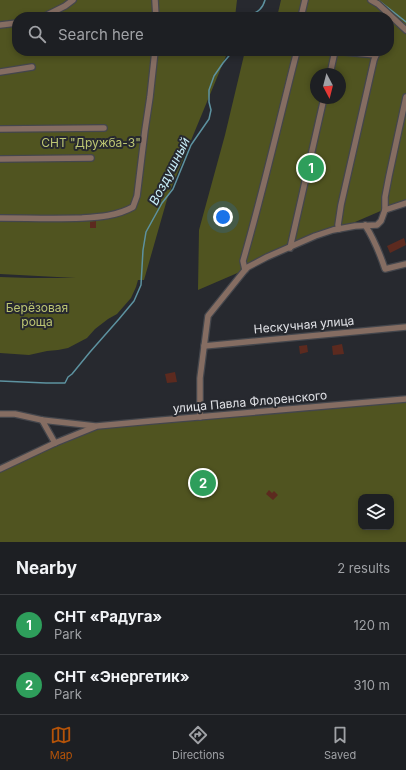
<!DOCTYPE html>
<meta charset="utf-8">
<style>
body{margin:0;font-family:Inter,sans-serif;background:#2a2c30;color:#f1f3f6}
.controls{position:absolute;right:12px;bottom:12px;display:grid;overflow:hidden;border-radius:8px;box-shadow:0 2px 6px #0003}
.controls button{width:36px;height:36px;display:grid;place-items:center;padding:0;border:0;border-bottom:1px solid #3b3d41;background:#1d1f23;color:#f1f3f6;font:20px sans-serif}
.compass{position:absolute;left:310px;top:68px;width:36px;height:36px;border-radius:50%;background:#1d1f23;box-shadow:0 2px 6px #0003;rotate:173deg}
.you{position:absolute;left:223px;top:217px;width:14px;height:14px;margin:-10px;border:3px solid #fff;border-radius:50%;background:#1a73e8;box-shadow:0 0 0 6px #1a73e833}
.badge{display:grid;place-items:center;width:26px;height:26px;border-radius:50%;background:#b45309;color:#fff;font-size:13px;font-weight:700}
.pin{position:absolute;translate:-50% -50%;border:2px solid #fff;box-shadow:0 1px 4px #0006}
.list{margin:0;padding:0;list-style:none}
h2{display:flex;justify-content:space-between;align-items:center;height:52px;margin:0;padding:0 16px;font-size:17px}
h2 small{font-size:13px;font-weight:400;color:#a0a2a6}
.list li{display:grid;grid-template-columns:26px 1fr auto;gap:12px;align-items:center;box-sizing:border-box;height:60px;padding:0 16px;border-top:1px solid #3b3d41}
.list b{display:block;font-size:15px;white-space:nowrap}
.list p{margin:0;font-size:13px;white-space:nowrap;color:#a0a2a6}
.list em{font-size:13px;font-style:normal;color:#a0a2a6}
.icon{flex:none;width:22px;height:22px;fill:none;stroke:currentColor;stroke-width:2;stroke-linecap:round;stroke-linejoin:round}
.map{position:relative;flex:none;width:406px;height:542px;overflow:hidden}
.search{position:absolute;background:#1d1f23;box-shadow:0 2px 6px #0003;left:12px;right:12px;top:12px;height:44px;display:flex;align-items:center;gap:10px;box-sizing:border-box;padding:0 14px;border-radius:16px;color:#a0a2a6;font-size:15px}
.sheet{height:172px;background:#1d1f23}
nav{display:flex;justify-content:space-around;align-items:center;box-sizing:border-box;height:56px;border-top:1px solid #3b3d41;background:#1d1f23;font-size:11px;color:#a0a2a6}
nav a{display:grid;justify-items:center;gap:2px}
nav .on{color:#b45309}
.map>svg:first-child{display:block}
.green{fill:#505420;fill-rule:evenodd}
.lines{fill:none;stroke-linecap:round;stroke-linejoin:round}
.stream{stroke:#5d92a0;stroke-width:1.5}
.building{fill:#5c2a1f}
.street-casing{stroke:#44464c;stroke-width:8}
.street{stroke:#856d62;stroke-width:5.5}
.labels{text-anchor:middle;stroke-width:4;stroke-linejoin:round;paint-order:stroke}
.park-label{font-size:12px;fill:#bdc673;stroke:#27292f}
.street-label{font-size:12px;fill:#dfe0e5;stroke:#27292f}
.water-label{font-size:13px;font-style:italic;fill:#c6ecf7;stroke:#27292f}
</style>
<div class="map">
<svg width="406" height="542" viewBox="0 0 406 542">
<rect width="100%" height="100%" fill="#27292f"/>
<g class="green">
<polygon points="0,0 237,0 235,17 17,17 17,51 228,51 168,196 144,280 138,280 136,287 131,298 117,314 108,319 95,329 87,338 68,348 58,350 47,351 29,355 0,353 0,277 30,278 76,278 0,274"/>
<path d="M 281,0 L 406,0 L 406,200 L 198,290 L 199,230 L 225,135 L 245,51 L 389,51 L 389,17 L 277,17 ZM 316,74 L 340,74 L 340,98 L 316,98 Z"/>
<path d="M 406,398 L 406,542 L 0,542 L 0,468 L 100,427 ZM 361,497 L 391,497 L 391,527 L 361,527 Z"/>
</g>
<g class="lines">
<g class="stream">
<polyline points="378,0 406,22"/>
<path d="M 247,17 C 256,12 262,11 265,0"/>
<polyline points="0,381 46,383 65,383 68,377 72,374 90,352 119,319 134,301 141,285 143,250 146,232 162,203 173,189 191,145 209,119 211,110 209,102 209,90 214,76 223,63 233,51"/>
</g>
</g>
<g class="building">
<polygon points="96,221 96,228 90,228 90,222"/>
<polygon points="404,238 406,245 390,253 387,246"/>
<polygon points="342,344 344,354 333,355 332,346"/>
<polygon points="307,345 308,352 300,354 299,346"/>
<polygon points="175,372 177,382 167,383 165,374"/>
<polygon points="269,490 272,493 274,491 278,495 273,500 266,494"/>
</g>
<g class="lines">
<g class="street-casing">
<g id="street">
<polyline points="155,0 156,17"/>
<polyline points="371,0 378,4 406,30"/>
<polyline points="43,17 65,6 73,0"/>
<polyline points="301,17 305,0"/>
<polyline points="0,25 17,23"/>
<polyline points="333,51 376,55 377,52"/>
<polyline points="0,72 32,67"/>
<polyline points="330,74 335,51"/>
<polyline points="0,129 104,128"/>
<polyline points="0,159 91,158"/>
<polyline points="385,210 385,197 389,176 406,97"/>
<path d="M 0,218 C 27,218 54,219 82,218 C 99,217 117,216 133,207 L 137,196 L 145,130 L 150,97 L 155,51"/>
<path d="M 365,225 C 374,239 380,254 385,269 L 406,264"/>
<polyline points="339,229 338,225 341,205 374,60 376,55"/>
<polyline points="290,248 324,98"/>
<path d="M 245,270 L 243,261 C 263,192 279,121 297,51"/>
<polyline points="204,346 406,327"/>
<polyline points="0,414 15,414 42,420 95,426"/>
<polyline points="200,417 200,378 208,316 245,270 248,267 267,257 315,236 333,230 355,226 377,225 381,221 385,210 406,203"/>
<polyline points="42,420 55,443"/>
<polyline points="0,469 55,443 97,426 151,421 406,399"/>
</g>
</g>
<use href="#street" class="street"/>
</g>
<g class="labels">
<g class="park-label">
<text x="91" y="147">СНТ "Дружба-3"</text>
<text x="37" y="312">Берёзовая<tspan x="37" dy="14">роща</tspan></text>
</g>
<g class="street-label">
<text transform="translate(304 325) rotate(-5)" y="4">Нескучная улица</text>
<text transform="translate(250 402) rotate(-5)" y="4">улица Павла Флоренского</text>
</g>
<g class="water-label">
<text transform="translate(169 171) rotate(-63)" y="5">Воздушный</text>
</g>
</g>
</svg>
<div class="controls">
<button><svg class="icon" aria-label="layers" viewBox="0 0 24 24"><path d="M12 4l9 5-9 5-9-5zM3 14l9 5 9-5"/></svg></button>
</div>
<svg class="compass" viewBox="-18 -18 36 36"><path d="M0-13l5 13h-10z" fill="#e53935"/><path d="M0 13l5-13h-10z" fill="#a0a2a6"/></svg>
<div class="you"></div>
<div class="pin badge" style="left:311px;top:168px;background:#2e9e5b">1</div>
<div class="pin badge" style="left:203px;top:483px;background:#2e9e5b">2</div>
<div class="search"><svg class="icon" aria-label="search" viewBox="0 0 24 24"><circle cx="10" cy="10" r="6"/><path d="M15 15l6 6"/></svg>Search here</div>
</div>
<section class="sheet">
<h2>Nearby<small>2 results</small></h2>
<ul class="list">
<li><span class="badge" style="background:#2e9e5b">1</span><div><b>СНТ «Радуга»</b><p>Park</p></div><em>120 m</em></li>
<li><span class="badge" style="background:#2e9e5b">2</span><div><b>СНТ «Энергетик»</b><p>Park</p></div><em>310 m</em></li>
</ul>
</section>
<nav>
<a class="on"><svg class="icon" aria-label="map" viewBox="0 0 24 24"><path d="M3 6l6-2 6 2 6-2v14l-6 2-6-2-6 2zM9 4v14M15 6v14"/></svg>Map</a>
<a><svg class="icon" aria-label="directions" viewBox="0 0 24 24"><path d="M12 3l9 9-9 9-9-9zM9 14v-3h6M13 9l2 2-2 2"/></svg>Directions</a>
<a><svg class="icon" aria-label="saved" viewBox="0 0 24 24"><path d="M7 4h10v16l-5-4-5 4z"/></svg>Saved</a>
</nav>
